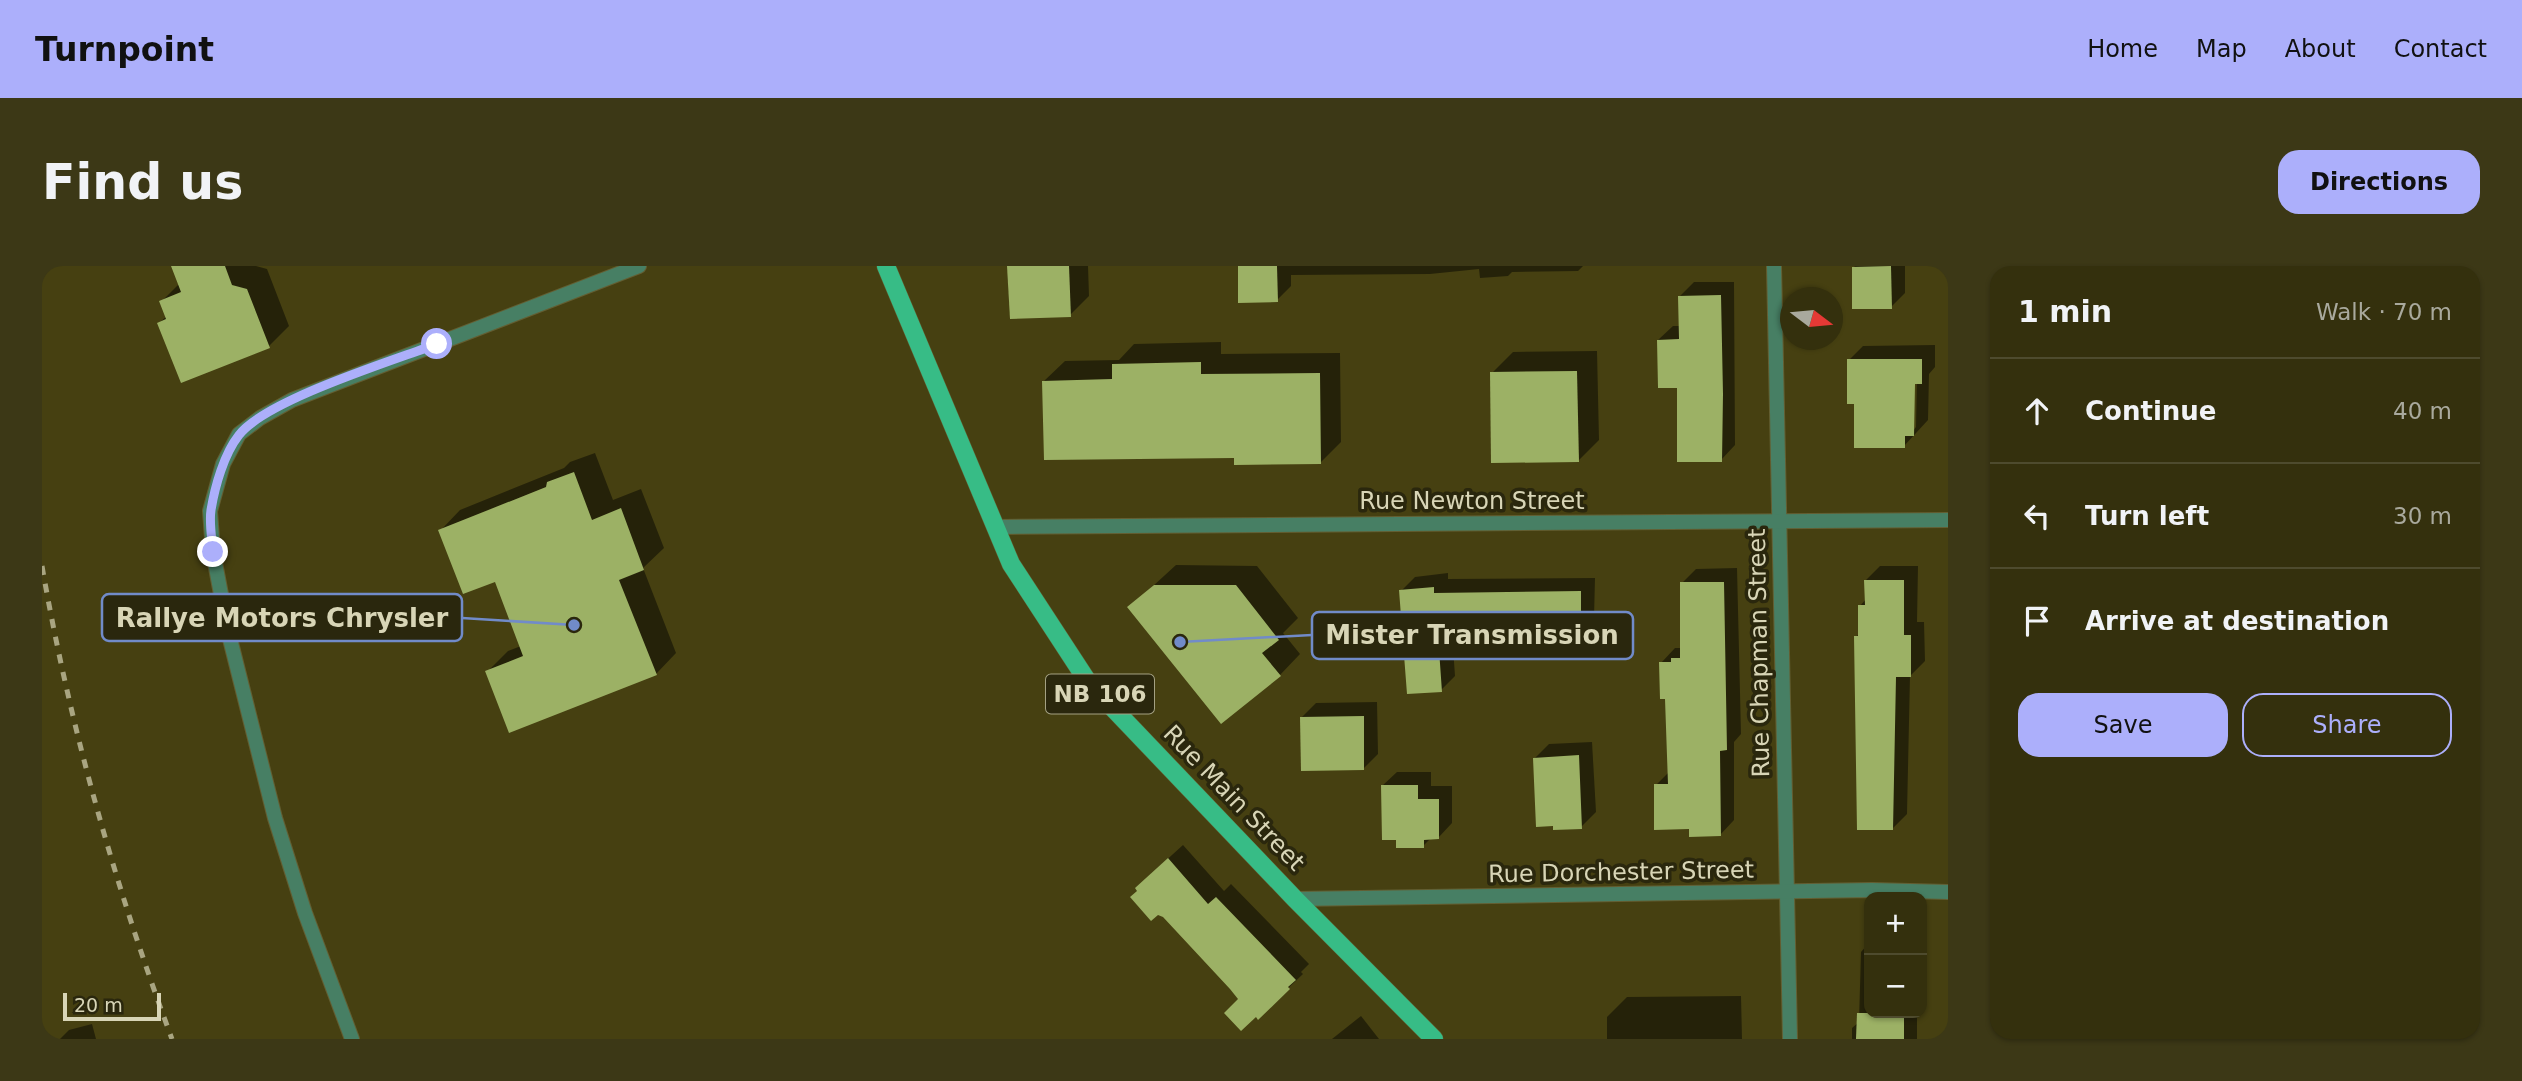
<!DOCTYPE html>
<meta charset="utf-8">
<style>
body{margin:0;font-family:"DejaVu Sans",sans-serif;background:#3c3816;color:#f1f3f6}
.controls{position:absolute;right:21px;bottom:21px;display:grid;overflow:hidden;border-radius:14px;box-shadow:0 2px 5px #0004}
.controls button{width:63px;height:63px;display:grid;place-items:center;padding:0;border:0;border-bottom:2px solid #4e4b2e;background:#34300d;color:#f1f3f6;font:35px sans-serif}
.compass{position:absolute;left:1738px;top:21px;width:63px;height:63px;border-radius:50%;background:#34300d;box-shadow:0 2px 5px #0004;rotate:106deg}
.scale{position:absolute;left:21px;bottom:18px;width:98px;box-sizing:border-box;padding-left:7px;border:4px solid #d8d5b6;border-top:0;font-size:19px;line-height:24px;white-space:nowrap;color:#d8d5b6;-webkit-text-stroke:5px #2a270d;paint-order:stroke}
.stop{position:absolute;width:21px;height:21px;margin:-16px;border:5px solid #acaffb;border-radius:50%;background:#fff}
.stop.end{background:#acaffb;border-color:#fff;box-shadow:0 2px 7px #0008}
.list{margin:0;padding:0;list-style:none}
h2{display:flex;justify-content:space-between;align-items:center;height:91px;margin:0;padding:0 28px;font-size:30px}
h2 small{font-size:23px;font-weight:400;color:#a9a99d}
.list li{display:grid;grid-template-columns:46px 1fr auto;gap:21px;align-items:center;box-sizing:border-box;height:105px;padding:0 28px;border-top:2px solid #4e4b2e}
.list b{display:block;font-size:26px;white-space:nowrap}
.list em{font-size:23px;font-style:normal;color:#a9a99d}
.actions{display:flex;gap:14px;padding:21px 28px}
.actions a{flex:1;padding:16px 0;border:2px solid #acaffb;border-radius:21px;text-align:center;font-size:24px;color:#acaffb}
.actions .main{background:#acaffb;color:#111}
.icon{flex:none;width:38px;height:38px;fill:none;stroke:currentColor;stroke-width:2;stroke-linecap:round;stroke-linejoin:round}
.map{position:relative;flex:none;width:1906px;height:773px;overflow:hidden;border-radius:21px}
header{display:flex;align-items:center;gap:42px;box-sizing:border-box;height:98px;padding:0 35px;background:#acaffb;color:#111}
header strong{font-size:33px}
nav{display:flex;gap:38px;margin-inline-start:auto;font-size:24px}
.intro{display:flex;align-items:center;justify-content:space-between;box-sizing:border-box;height:168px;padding:0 42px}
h1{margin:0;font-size:49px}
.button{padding:18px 32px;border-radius:21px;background:#acaffb;color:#111;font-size:24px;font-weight:700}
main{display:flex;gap:42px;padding:0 42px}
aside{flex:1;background:#34300d;border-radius:21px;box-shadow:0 2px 5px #0004}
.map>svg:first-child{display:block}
.shadow{fill:#0007;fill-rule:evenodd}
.building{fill:#9cb165}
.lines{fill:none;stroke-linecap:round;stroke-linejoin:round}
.minor-casing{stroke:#635e32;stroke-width:16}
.primary-casing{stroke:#635e32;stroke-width:19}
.minor{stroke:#477f64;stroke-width:14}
.primary{stroke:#37bc86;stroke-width:18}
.rail{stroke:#a9a581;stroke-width:5;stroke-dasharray:9 9;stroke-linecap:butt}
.route{stroke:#acaffb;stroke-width:9}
.labels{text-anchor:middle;stroke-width:7;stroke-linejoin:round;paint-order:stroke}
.shield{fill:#2a270d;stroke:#a4a183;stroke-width:2}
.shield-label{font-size:23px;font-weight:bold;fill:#d8d5b6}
.street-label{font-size:24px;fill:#d8d5b6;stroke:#2a270d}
.leader{fill:none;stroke:#718bc9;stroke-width:2.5}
.callout-dot{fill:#718bc9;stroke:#2a270d;stroke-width:2.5}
.callout{fill:#2a270d;stroke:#718bc9;stroke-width:2.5}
.callout-label{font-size:26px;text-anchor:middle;font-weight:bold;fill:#d8d5b6}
</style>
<header>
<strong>Turnpoint</strong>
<nav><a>Home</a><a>Map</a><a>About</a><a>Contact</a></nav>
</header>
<div class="intro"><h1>Find us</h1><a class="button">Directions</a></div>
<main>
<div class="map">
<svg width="1906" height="773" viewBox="0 0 1906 773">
<rect width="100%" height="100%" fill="#464011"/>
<g class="shadow">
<polygon points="131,0 214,0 225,3 247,60 227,80 117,57 125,50 119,36 138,17"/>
<polygon points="967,0 1046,0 1047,30 1028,49"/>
<polygon points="1197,0 1541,0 1536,5 1470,6 1466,10 1438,12 1437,3 1388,8 1249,9 1249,20 1235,34"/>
<polygon points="1813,0 1863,0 1863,27 1849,41 1812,1"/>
<polygon points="1652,16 1692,16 1693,179 1679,194 1616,74 1631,60 1638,60 1637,31"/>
<polygon points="1179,76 1179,88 1298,87 1299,176 1278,197 1194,190 1002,115 1023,95 1077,94 1092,78"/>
<path d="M 1893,79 L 1893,101 L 1887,108 L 1886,154 L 1862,180 L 1814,137 L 1807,94 L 1821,80 ZM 1871,109 L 1875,109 L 1874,161 L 1871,165 Z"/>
<polygon points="1555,85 1557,174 1536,195 1450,107 1471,86"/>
<polygon points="553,187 571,234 599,223 622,282 601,302 634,387 614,408 445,406 466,385 479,380 454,314 398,265 418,244 522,202 528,196"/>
<polygon points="1134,299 1215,300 1256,352 1241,367 1258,388 1238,409 1088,341"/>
<polygon points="1838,300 1876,300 1875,356 1882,356 1883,395 1868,410 1865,548 1851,562 1814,371 1818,367 1818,340 1824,333 1824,314"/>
<polygon points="1695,302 1699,468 1692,476 1692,554 1678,569 1649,562 1614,519 1627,506 1625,431 1619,397 1633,382 1640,382 1640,317 1654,303"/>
<polygon points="1406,307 1406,313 1553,312 1552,352 1538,366 1410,367 1413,410 1399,424 1359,325 1373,311"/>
<polygon points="1335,436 1336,488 1322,502 1260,451 1274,437"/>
<polygon points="1550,476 1554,546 1539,561 1493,492 1507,478"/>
<polygon points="1355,506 1389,506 1389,520 1410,520 1410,557 1396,572 1389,572 1381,580 1340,520"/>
<polygon points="1141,579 1182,625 1189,618 1267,698 1259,706 1261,708 1216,751 1198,733 1109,608"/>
<polygon points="1880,672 1884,672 1884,712 1880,716"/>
<polygon points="1827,677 1827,747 1875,747 1875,773 1810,773 1810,762 1817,756 1819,686"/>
<polygon points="1699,730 1700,773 1565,773 1565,751 1585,731"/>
<polygon points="1319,750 1337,773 1290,773"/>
<polygon points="50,758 54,773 18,773 27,764"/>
</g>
<g class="building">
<polygon points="129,0 183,0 190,19 205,23 228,82 139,117 115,57 124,53 117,35 139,26"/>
<polygon points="965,0 1027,0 1029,51 968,53"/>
<polygon points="1196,0 1235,0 1236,36 1196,37"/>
<polygon points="1849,0 1850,43 1810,43 1810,1"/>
<polygon points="1679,29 1681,128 1680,196 1635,196 1635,122 1616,122 1615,74 1637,73 1636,30"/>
<polygon points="1805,93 1880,93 1880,118 1873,118 1872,170 1863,170 1863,182 1812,182 1812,138 1805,138"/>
<polygon points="1159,96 1159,108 1278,107 1279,198 1192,199 1192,192 1002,194 1000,115 1070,113 1070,98"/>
<polygon points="1535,105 1537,196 1449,197 1448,106"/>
<polygon points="532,206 550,254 579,242 602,304 577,314 615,409 467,467 443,405 481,390 453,316 421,328 396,264 504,221 505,216"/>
<polygon points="1822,314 1862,314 1862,369 1869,369 1869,411 1854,411 1851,564 1815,564 1812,370 1816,370 1816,339 1823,339"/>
<polygon points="1638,316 1682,316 1685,484 1678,485 1679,570 1647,571 1647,563 1612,564 1612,518 1626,518 1623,433 1618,433 1617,396 1629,396 1629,392 1638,392"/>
<polygon points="1112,319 1194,319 1237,374 1220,387 1239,410 1179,458 1085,341"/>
<polygon points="1392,321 1392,327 1539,325 1539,368 1396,369 1400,426 1365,428 1357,324"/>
<polygon points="1322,450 1322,504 1259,505 1258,451"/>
<polygon points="1537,489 1540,563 1511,564 1511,560 1494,561 1491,492"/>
<polygon points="1339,519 1376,519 1376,533 1397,533 1397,573 1382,574 1382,582 1354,582 1354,574 1340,574"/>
<polygon points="1126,592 1166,638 1174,631 1254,714 1246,721 1248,723 1216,754 1214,751 1199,765 1182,747 1196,733 1188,723 1121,651 1116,649 1109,655 1088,631 1095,625 1093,622"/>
<polygon points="1815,747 1862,747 1862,773 1814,773"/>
</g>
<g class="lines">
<g class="minor-casing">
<g id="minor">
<polyline points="1732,0 1748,773"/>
<polyline points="954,261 1906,254"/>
<polyline points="1253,633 1830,624 1906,626"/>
<polyline points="310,773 263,647 233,552 186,365 171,286 168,245 181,198 197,168 218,152 250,134 597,0"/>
</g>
</g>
<g class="primary-casing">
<polyline id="primary" points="844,0 969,298 1046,416 1253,633 1392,773"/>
</g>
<use href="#minor" class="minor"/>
<use href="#primary" class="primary"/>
<path class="rail" d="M 0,300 C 28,461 73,620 130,773"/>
</g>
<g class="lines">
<path class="route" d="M 171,286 C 170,273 167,257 169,244 C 173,220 182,188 197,169 C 224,134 350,95 395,78"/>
</g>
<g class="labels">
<rect class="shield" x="1004" y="408.5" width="108" height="39" rx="5"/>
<g class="shield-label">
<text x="1058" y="436">NB 106</text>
</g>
<g class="street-label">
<text x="1430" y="243">Rue Newton Street</text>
<text transform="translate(1717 387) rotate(-91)" y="8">Rue Chapman Street</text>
<text transform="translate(1192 532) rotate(46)" y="8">Rue Main Street</text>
<text transform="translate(1579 606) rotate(-1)" y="8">Rue Dorchester Street</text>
</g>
</g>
<path class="leader" d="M532 359L420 352M1138 376L1270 369"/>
<g class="callout-dot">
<circle cx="532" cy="359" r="7"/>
<circle cx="1138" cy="376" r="7"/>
</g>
<g class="callout">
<rect x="60" y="328" width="360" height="47" rx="7"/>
<rect x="1270" y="346" width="321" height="47" rx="7"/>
</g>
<g class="callout-label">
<text x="240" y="361">Rallye Motors Chrysler</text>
<text x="1430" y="378">Mister Transmission</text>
</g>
</svg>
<div class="controls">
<button>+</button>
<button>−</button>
</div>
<svg class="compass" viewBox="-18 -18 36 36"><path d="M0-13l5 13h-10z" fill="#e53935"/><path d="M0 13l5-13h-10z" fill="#a9a99d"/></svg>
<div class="scale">20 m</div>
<div class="stop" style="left:395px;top:78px"></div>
<div class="stop end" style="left:171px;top:286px"></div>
</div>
<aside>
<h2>1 min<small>Walk · 70 m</small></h2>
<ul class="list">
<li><svg class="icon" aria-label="ahead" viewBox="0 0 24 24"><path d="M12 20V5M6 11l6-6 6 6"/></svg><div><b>Continue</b></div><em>40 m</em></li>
<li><svg class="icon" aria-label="left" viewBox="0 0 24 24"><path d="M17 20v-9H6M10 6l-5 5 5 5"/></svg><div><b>Turn left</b></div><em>30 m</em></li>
<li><svg class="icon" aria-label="arrive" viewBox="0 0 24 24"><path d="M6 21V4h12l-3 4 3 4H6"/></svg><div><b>Arrive at destination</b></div></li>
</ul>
<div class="actions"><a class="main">Save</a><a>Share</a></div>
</aside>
</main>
